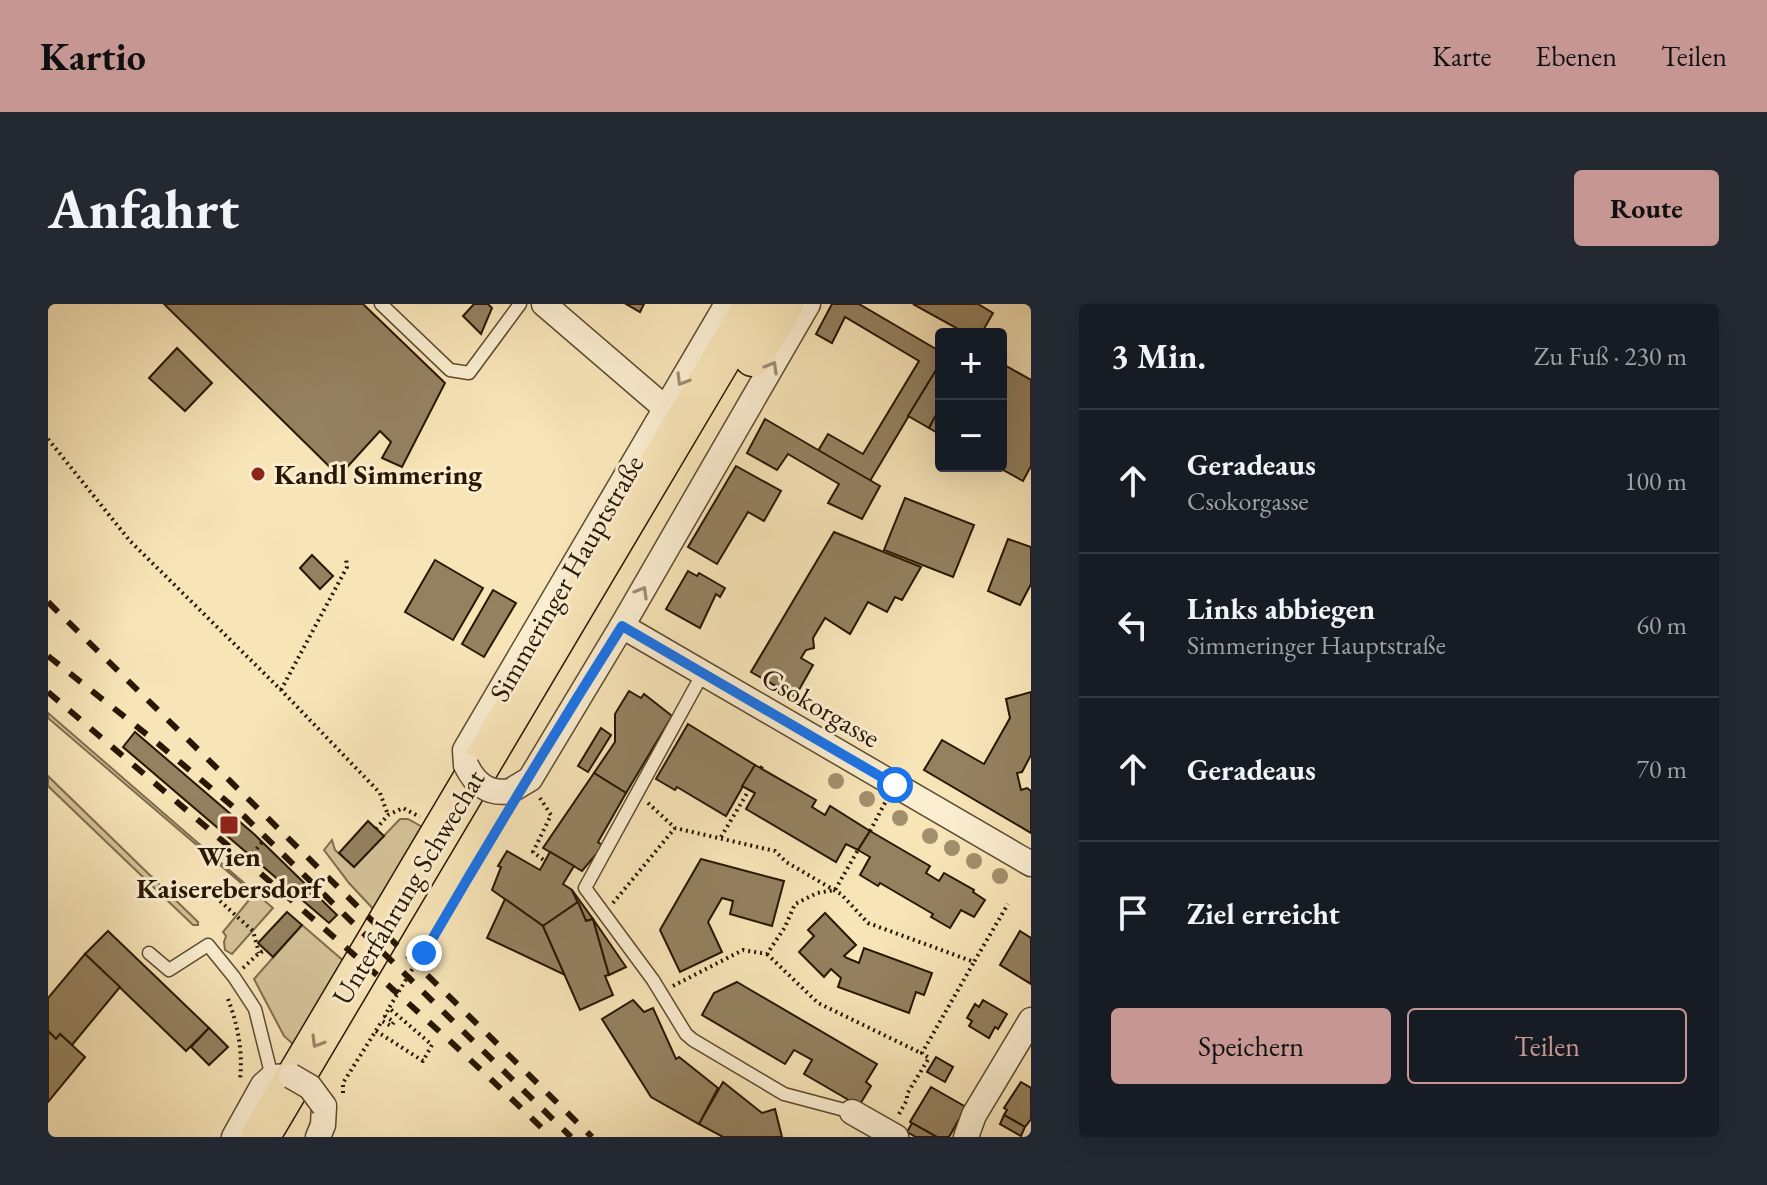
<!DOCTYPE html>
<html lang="de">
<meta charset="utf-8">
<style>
body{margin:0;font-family:"EB Garamond",serif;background:#242831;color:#f1f3f6}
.controls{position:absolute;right:24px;top:24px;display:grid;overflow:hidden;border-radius:8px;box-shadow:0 8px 32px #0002}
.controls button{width:72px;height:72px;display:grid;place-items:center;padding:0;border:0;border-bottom:2px solid #363941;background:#171b24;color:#f1f3f6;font:40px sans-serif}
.stop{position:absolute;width:24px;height:24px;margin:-18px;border:6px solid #1a73e8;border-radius:50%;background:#fff}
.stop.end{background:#1a73e8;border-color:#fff;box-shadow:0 2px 8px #0008}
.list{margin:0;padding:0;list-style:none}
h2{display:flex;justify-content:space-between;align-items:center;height:104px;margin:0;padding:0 32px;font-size:34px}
h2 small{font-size:26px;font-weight:400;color:#9ea1a6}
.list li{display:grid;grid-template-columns:52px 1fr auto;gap:24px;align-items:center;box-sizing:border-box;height:144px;padding:0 32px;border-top:2px solid #363941}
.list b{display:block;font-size:30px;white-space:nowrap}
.list p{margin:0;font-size:26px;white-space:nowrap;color:#9ea1a6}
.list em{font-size:26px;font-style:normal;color:#9ea1a6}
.actions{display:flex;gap:16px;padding:24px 32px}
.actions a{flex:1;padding:18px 0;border:2px solid #c59692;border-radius:8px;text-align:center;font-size:28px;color:#c59692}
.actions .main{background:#c59692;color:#111}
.icon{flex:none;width:44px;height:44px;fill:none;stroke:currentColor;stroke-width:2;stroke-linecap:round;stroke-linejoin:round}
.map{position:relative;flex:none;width:983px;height:833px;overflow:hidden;border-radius:8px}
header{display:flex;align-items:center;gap:48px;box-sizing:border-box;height:112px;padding:0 40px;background:#c59692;color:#111}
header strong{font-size:38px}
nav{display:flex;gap:44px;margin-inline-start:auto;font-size:28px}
.intro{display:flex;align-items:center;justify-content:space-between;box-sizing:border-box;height:192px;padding:0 48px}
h1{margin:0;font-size:56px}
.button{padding:20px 36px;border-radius:8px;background:#c59692;color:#111;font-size:28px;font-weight:700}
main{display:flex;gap:48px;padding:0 48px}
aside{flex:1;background:#171b24;border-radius:8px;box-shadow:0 8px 32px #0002}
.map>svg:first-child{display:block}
.green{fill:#d4c198;stroke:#7e6c4d;stroke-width:2}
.building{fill:#948160;stroke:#281602;stroke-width:2}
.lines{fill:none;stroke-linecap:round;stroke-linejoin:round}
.lane-casing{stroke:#5c4a2f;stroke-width:15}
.street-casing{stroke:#5c4a2f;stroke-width:27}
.primary-casing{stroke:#281602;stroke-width:41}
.path{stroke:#281602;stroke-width:4;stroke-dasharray:2 4;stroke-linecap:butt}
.lane{stroke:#faedd0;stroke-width:12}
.street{stroke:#faedd0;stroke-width:24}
.primary{stroke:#f7e4b7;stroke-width:38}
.rail{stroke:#281602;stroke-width:6;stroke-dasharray:14 14;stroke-linecap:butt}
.street-bridge-casing{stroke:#5c4a2f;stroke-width:27;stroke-linecap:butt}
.street-bridge{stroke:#faedd0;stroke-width:24}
.tree{fill:#a28f6c}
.oneway{stroke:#9c8c73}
.oneway2{stroke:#9a8766}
.route{stroke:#1a73e8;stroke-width:10}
.poi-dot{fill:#8f2418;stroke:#faedd0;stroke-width:3}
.labels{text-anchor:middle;stroke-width:6;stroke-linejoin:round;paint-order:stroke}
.poi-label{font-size:28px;font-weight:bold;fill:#281602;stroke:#faedd0;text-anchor:start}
.street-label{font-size:28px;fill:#281602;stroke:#faedd0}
</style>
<header>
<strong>Kartio</strong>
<nav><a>Karte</a><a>Ebenen</a><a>Teilen</a></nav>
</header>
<div class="intro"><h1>Anfahrt</h1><a class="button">Route</a></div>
<main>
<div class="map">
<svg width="983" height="833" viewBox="0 0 983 833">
<rect width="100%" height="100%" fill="#f7e4b7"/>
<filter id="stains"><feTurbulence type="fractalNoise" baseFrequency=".0025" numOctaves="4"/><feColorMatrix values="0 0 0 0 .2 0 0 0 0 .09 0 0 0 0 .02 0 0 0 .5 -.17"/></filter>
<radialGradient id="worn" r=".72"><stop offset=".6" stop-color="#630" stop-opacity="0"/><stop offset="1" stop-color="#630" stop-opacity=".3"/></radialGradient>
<g class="green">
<polygon points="0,409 225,604 184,650 177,646 176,638 178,632 175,628 206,590 0,414"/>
<polygon points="0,472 150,618 150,621 145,621 0,482"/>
<polygon points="352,515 360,515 378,525 328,608 301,579 276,546 284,536 287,546 306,563"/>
<polygon points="254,621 298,659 248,743 236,732 206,675"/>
</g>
<g class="building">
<polygon points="116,0 315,0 397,79 354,163 334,154 343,138 332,127 291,172"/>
<polygon points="426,0 440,0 444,4 433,30 415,12"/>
<polygon points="578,0 596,0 592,8"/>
<polygon points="784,0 811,0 893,48 893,58 822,177 770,147 780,130 815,150 871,57 797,13 784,39 768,30"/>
<polygon points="865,0 930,0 945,9 933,30 909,30 912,26"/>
<polygon points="129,44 164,79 137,107 101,74"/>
<polygon points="893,58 893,102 881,124 860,112"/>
<polygon points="953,59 983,76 983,162 975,177 948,162 953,162"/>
<polygon points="893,102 893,131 881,124"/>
<polygon points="717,115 832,182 814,215 780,199 791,180 740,150 729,166 699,149"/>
<polygon points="688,162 733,187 716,217 700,208 669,260 640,243"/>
<polygon points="857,194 926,221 905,273 836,246"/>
<polygon points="786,228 873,263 854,296 847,293 839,308 820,298 802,330 777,314 765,334 766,344 758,346 753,354 765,361 747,393 703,368"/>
<polygon points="960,235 983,243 983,280 972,301 940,287"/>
<polygon points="264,251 285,272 272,285 252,264"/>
<polygon points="387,256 435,284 405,336 357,308"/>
<polygon points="640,267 649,272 651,269 677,284 672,293 668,290 652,324 618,305"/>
<polygon points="445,286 468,299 436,353 414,340"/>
<polygon points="581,387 593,394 596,390 624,412 578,489 546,469 567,438 567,410"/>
<polygon points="983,388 983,451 974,468 969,469 973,486 979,484 983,487 983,529 876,466 894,436 936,460 962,414 958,395"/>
<polygon points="640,420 707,461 678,512 629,483 627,486 608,475"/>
<polygon points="553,424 563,431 540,468 530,462"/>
<polygon points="87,428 206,530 289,611 281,619 75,443"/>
<polygon points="707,461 768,496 764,503 777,511 782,502 822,527 810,546 798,540 788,558 698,505 707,489 694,482"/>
<polygon points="546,469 578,489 550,538 555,542 534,567 495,544"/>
<polygon points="320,517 336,532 306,563 291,549"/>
<polygon points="822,527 882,562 878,569 891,577 896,569 926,586 925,588 937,596 926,613 913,606 902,624 883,613 885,610 832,579 830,582 812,571 822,553 810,546"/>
<polygon points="459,547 492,566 502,548 526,562 515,580 524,586 530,598 495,622 444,586 453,563 450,562"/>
<polygon points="653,555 736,577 724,622 682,610 685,597 674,594 660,618 674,648 632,668 612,626"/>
<polygon points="524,586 545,615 538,617"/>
<polygon points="457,595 495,622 517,671 439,634"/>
<polygon points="530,598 538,617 545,615 561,671 557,672 565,691 532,706 495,622"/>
<polygon points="239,608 254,621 225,653 210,639"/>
<polygon points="777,609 808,641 796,652 799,654 811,659 816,644 884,669 876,691 868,688 861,709 790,683 793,674 783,665 776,673 751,648 766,632 760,626"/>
<polygon points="545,615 578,663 561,671"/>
<polygon points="60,627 161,724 138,747 37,650"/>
<polygon points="972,627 983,634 983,680 952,661"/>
<polygon points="37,650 72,683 24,741 12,730 8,735 0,727 0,694"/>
<polygon points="689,678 829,760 818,778 823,782 811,802 756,770 764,756 746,746 737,760 654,711 666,689"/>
<polygon points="585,696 596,708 605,704 628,755 631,753 670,784 651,820 603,793 554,715"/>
<polygon points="935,696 959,710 950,725 947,723 941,734 921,722 924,717 919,714 927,700 931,703"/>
<polygon points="161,724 180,743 161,761 143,743"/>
<polygon points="0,727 8,735 12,730 37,753 0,798"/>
<polygon points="888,753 905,763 897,778 879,768"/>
<polygon points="675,778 714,809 727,805 734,833 675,833 651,820"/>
<polygon points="973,778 983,784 983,815 977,823 956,811 959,806 956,804"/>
<polygon points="883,783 918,803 901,833 889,833 862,818"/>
<polygon points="956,811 977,823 973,832 952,820"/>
<polygon points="864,819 889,833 868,833 859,828"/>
</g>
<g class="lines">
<g class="lane-casing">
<g id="lane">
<polyline points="333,0 402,66 421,69 472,0"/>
<polyline points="655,369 537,584 605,676 638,730 645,736 736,790 804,808"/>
<polyline points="101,649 121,666 160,641 186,673 207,705 224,773"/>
</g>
</g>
<g class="street-casing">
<g id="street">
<polyline points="496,0 617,104"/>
<polyline points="574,322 983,560"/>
<polyline points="418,461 417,446 679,0"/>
<polyline points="462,487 482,475 574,322 760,0"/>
<polyline points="804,808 848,833"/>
<polyline points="186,833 215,781 224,773 243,772"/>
<polyline points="270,833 275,821 276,802"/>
<polyline points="918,833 926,811 983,716"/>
</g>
</g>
<g class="primary-casing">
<g id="primary">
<polyline points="705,53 736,0"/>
<polyline points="212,833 706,0"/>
</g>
</g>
<g class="path">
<polyline points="0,135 82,237 233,386 332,489 340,511"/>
<polyline points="233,386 299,263 298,254"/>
<polyline points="713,464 716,459"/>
<polyline points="492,494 503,511 485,548 497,557"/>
<polyline points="600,499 627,524 727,547 738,558 793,590 820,619 926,658 960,600"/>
<polyline points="328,525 340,511 355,504 372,513"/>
<polyline points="822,527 838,497"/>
<polyline points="673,533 701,486"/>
<polyline points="201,554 215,537"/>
<polyline points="172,597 205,627 211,649"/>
<polyline points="565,599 627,524"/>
<polyline points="719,650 770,699 873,749"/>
<polyline points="195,664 211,649 218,646"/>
<polyline points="625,682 695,646 719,650 737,623 747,600 769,589 787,586 810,546"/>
<path d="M 180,695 C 190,722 195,747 192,776"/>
<polyline points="328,727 375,757 384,741 341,704 459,507"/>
<polyline points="295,789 295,779 334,717 343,722 346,718 337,712 341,704"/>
<polyline points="851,810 859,796 859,790 881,754 874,749 926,658"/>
</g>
<use href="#lane" class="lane"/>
<use href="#street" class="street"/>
<use href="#primary" class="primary"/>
<g class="rail">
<polyline points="0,298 544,833"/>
<polyline points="0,352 107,437 196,512 523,833"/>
<path d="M 0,388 C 170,534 343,676 503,833"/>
</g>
<g class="street-bridge-casing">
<g id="street-bridge">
<path d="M 418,461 C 427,480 441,491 462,487"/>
<polyline points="243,772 262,783 276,802"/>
</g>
</g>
<use href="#street-bridge" class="street-bridge"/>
</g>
<g class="tree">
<circle cx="788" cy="477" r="8"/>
<circle cx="819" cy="495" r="8"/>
<circle cx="852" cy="514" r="8"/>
<circle cx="882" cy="532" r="8"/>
<circle cx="904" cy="544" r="8"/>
<circle cx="926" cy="557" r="8"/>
<circle cx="952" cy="572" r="8"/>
</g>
<defs><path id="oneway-chevron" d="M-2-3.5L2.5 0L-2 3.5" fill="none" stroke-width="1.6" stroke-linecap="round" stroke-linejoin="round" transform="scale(2)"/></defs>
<g class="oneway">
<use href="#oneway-chevron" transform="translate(724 63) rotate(-60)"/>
<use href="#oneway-chevron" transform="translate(634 76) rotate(121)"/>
<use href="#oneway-chevron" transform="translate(594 288) rotate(-60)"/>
</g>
<use class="oneway2" href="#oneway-chevron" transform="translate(269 738) rotate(121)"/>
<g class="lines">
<path class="route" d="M 376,649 C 440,539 506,430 574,322 L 847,481"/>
</g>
<g class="poi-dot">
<circle cx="210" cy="170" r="8"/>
<rect x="171" y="511" width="20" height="20" rx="4"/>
</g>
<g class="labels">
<g class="poi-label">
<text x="226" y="180">Kandl Simmering</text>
<text x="181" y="562" text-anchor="middle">Wien<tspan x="181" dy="32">Kaiserebersdorf</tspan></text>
</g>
<g class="street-label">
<text transform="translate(518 274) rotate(-60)" y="10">Simmeringer Hauptstraße</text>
<text transform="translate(773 403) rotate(30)" y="10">Csokorgasse</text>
<text transform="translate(360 583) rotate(-59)" y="10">Unterfahrung Schwechat</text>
</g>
</g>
<rect width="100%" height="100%" filter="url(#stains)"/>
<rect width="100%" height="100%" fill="url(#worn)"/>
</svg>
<div class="controls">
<button>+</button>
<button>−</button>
</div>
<div class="stop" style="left:847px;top:481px"></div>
<div class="stop end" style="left:376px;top:649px"></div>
</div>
<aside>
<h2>3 Min.<small>Zu Fuß · 230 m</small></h2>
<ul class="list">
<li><svg class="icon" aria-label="ahead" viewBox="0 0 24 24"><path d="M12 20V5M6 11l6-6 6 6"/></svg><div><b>Geradeaus</b><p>Csokorgasse</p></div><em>100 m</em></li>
<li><svg class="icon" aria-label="left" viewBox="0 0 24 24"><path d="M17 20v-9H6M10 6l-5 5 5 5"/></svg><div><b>Links abbiegen</b><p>Simmeringer Hauptstraße</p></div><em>60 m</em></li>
<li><svg class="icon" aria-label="ahead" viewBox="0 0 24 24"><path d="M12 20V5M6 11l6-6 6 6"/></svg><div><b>Geradeaus</b></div><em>70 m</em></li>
<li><svg class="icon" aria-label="arrive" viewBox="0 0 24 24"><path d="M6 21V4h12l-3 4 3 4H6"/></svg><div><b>Ziel erreicht</b></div></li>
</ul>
<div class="actions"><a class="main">Speichern</a><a>Teilen</a></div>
</aside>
</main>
